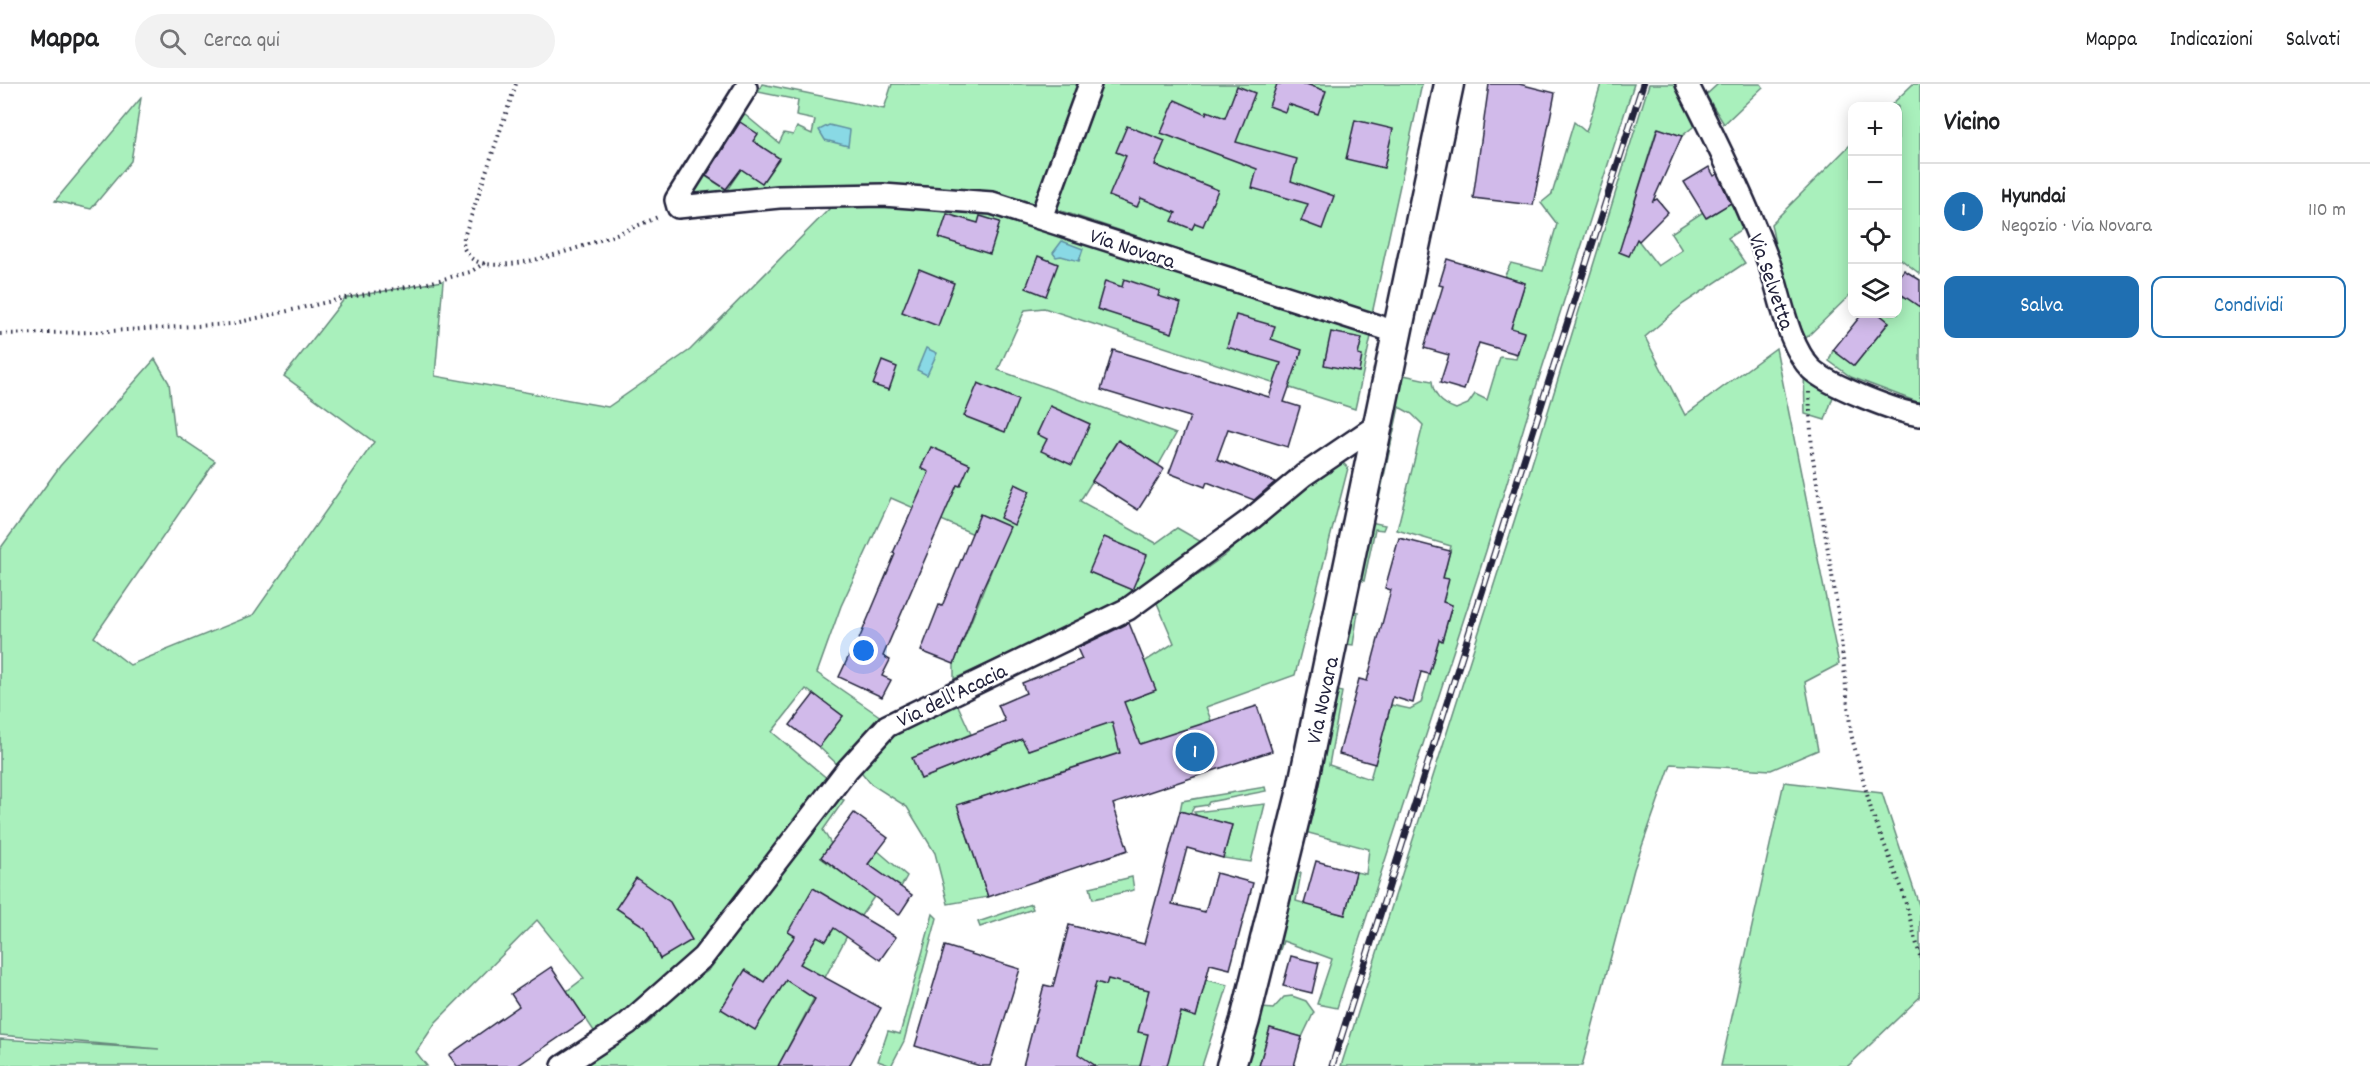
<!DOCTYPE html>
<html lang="it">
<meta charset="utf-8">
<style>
body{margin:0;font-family:Dekko,sans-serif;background:#f2f2f2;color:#202124}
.controls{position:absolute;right:18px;top:18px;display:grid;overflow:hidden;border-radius:12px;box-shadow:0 3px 15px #0003}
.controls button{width:54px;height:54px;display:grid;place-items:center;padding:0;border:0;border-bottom:2px solid #e0e0e0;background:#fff;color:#202124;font:30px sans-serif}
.you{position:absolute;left:864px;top:567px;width:21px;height:21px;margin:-15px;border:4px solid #fff;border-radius:50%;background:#1a73e8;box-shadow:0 0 0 9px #1a73e833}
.badge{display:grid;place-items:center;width:39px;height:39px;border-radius:50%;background:#1f6fb2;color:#fff;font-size:20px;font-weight:700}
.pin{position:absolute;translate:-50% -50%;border:3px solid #fff;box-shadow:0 2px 6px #0006}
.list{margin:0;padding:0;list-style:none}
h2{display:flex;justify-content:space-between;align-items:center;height:78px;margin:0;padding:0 24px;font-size:26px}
h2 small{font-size:20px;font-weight:400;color:#757577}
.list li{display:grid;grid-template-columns:39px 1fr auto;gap:18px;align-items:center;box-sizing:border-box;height:96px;padding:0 24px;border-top:2px solid #e0e0e0}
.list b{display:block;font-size:22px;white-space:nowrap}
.list p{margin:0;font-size:20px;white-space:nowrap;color:#757577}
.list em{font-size:20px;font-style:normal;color:#757577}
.actions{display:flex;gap:12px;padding:18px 24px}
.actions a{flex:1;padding:14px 0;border:2px solid #1f6fb2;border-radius:12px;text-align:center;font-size:21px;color:#1f6fb2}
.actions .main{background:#1f6fb2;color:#fff}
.icon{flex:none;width:33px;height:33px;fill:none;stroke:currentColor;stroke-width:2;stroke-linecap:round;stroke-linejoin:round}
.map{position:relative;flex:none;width:1920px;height:982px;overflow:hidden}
header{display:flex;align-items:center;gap:36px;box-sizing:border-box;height:84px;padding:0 30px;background:#fff;border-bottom:2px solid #e0e0e0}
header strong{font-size:28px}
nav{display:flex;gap:33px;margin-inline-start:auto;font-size:21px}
.search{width:420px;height:54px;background:#f2f2f2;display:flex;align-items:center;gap:15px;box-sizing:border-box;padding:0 21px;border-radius:33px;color:#757577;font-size:22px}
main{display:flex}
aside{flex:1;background:#fff}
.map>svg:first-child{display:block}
.green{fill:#a9f0bc;stroke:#66897c;stroke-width:1.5}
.water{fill:#89d9e5;stroke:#6090a1;stroke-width:1.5}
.building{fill:#d1baea;stroke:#22223b;stroke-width:1.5}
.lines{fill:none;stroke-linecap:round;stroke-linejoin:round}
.minor-casing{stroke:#22223b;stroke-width:26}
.secondary-casing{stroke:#22223b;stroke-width:33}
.path{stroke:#22223b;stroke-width:4;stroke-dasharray:1.5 4.5;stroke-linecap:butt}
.minor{stroke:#fff;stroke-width:21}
.secondary{stroke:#fff;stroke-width:28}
.rail-casing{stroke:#22223b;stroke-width:7}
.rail{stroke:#fff;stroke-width:4.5;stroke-dasharray:14;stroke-linecap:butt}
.labels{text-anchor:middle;stroke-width:4.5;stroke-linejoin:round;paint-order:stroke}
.street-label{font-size:22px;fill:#22223b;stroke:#fff}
</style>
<header>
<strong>Mappa</strong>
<div class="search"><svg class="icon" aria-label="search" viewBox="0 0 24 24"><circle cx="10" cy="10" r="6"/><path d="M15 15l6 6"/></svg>Cerca qui</div>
<nav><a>Mappa</a><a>Indicazioni</a><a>Salvati</a></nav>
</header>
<main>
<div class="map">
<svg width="1920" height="982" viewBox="0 0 1920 982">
<rect width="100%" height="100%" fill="#fff"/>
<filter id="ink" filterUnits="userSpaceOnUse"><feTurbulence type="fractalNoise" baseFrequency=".0167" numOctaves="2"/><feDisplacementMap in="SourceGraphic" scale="12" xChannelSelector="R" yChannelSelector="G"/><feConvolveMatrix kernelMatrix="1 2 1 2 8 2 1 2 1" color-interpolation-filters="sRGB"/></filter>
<g filter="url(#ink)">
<g class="green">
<polygon points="762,0 884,25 892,0 1081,0 1036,125 702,117 694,110 704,91 727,106 741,85 762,99 779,75 753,57 757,50 739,38 744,30 779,59 784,49 793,51 797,43 812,50 815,36 796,32 798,16 758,8"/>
<polygon points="1097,0 1422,0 1372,230 1052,124"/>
<path d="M 1601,0 L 1634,0 L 1537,300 L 1486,467 L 1337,924 L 1317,920 L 1332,875 L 1283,857 L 1264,912 L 1289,789 L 1301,789 L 1296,817 L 1345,831 L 1356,788 L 1366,790 L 1369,765 L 1301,747 L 1334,606 L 1342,608 L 1329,681 L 1370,695 L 1391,621 L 1410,625 L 1421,619 L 1439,555 L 1442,556 L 1452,521 L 1443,518 L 1448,496 L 1443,494 L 1451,462 L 1397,446 L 1423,341 L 1412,330 L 1399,323 L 1379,415 L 1368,414 L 1394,289 L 1432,297 C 1433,312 1442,320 1456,325 L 1468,320 L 1475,310 L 1487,316 L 1500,273 L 1516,275 L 1524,249 L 1511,244 L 1525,199 L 1504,193 L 1511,179 L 1543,187 L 1557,140 L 1541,119 L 1552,110 L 1574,38 L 1586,48 Z"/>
<polygon points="1649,0 1677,0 1699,38 1682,52 1657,45 1627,142 1658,182 1682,166 1671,149 1703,128 1707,134 1730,119 1746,142 1728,154 1745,179 1683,220 1645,253 1685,331 1776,264 1839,580 1805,598 1818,666 1771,686 1671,680 1634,785 1582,982 1341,982 1518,425"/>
<polygon points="1718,0 1761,0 1763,3 1724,40 1706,11"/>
<polygon points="1913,0 1920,0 1920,190 1898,173 1898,22 1890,22"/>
<polygon points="141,14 131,77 91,125 55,117"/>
<polygon points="1852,59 1852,209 1805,255 1779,180 1771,140"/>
<polygon points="835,119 989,124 1372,248 1355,325 1044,224 1025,226 998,286 1176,350 1158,382 1117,357 1080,417 1156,459 1177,444 1205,460 1121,519 954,595 954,580 1001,462 891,414 841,522 817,589 881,633 837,680 819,663 843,632 806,605 772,648 829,696 700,867 598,953 567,907 584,894 537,836 436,938 416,968 427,982 0,982 0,955 159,965 0,951 0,465 60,382 155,275 169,299 175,350 215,377 94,553 130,581 253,531 374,358 284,292 345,214 443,197 435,292 608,323 690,266"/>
<polygon points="1898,213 1906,213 1920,223 1920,319 1851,293 1829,277 1833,266 1854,282 1889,238 1879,230 1898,230"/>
<polygon points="1804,286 1835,307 1825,336 1805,330"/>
<polygon points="1333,378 1344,380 1348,384 1295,591 1206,623 1212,639 957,721 988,813 948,820 935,769 907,723 871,700 862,689 861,679 890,645 955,615 971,650 913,674 921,695 1022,655 1029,666 1124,618 1155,606 1144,578 1174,559 1157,519 1224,472 1323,385"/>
<polygon points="1370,438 1385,441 1383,446 1375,445 1364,497 1357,495"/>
<polygon points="1350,527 1358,528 1353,561 1346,560"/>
<polygon points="1784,698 1882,709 1920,824 1920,913 1848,982 1721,982"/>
<polygon points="1265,703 1266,707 1209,718 1207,721 1194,723 1190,730 1180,727 1182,717"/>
<polygon points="835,712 844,716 823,746 831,760 821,774 855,798 878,767 907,792 901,803 887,794 847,852 778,982 583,982 650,938 665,920 710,885"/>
<polygon points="1265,720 1251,778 1223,774 1232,741 1197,732 1194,728"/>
<polygon points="1132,793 1134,806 1093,815 1090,803"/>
<polygon points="1031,820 1033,825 980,843 978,838"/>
<polygon points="933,830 937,834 904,957 891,982 878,977 888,947 900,950"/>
<polygon points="1110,886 1133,902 1149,906 1139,948 1173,957 1181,928 1196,932 1206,896 1228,901 1202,982 1075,982 1096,898 1106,901"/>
<polygon points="1292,912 1306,917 1314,928 1302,953 1270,944 1259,982 1235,982 1252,923 1273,925 1284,913"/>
</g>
<g class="water">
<polygon points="829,41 850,46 848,62 825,56 819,46"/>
<polygon points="1062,157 1083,165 1079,177 1061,172 1056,173 1053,169"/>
<polygon points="926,264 937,269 927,291 917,286"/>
</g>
<g class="building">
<polygon points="1277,0 1306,0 1326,7 1318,30 1288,20 1285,28 1269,22"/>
<polygon points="1489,0 1519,0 1555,9 1533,121 1473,114"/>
<polygon points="1237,2 1255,9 1236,58 1297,75 1291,97 1334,112 1322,145 1301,137 1308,120 1252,104 1257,85 1161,49 1175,16 1206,30 1207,27 1225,34"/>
<polygon points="1355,36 1393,45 1384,84 1346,75"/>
<polygon points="740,38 758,50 753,57 779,74 762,99 741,85 726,105 706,92"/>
<polygon points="1127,42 1165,57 1155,81 1218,106 1203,142 1195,139 1192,145 1172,137 1176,129 1141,114 1137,123 1109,112 1126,72 1116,68"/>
<polygon points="1658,44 1682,52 1653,117 1657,115 1668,128 1639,157 1637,155 1629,172 1619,168"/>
<polygon points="1709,83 1714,92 1717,90 1731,119 1706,134 1684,98"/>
<polygon points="947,130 978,139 980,132 1000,138 990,170 939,154"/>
<polygon points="1038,172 1058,180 1046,212 1026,204"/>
<polygon points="1447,175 1525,199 1511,244 1524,248 1517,270 1479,259 1464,306 1440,299 1449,271 1424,264 1443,202 1439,201"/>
<polygon points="919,185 954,199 938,242 902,228"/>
<polygon points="1904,186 1920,196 1920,223 1898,208 1898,195"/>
<polygon points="1124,195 1160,207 1158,212 1181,219 1172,249 1097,225 1105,197 1122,203"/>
<polygon points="1862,230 1879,230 1889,238 1854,282 1833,266"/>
<polygon points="1236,231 1275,242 1271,255 1302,266 1284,318 1300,323 1288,363 1228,345 1217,375 1275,398 1254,416 1207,398 1205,403 1169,389 1190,333 1101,306 1113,266 1269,313 1281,279 1227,263"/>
<polygon points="1331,248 1362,254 1358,271 1362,272 1359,288 1324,281"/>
<polygon points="882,277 897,283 889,306 873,301"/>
<polygon points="978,299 1018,316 1005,348 964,332"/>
<polygon points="1050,322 1090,340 1072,381 1041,367 1047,355 1037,350"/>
<polygon points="1118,356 1164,385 1138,426 1092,397"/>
<polygon points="931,363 970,380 960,402 957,401 883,572 890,576 882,592 891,596 882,613 839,593 855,559 857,560 895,470 893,469 929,388 921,384"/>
<polygon points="1015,400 1030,407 1014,441 1000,434"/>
<polygon points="980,430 1010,443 981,508 954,580 921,567 939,521 942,522"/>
<polygon points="1104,453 1147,471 1132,506 1089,488"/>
<polygon points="1399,454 1450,467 1443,494 1449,495 1443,518 1452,521 1442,557 1439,555 1429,590 1421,588 1413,619 1393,613 1375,680 1339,670 1359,595 1367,597 1391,506 1385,504"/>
<polygon points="1129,539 1156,606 1124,618 1140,660 1257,622 1272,667 1113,720 1128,766 988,813 957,721 1120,669 1112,638 1028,666 1022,655 921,695 912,674 1005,637 998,621 1026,609 1022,599 1082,575 1077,564"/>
<polygon points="814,610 843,632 819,663 790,641"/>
<polygon points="1180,727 1232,741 1223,774 1187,764 1172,820 1205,828 1216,789 1253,799 1230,885 1210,880 1196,933 1181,928 1167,982 1140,982 1148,950 1138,948 1149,906 1108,895 1106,901 1096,898 1078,970 1096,982 1023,982 1044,901 1053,903 1069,841 1144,860"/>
<polygon points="854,729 888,754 868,780 912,811 899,831 821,773"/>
<polygon points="1316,777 1356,788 1345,831 1304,820"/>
<polygon points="636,794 670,818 692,856 660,875 645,843 616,824"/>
<polygon points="813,804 896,853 880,876 834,844 826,857 817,852 800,880 881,924 849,982 778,982 815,915 786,896 755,946 721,925 745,886 764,898 795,852 788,848"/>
<polygon points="945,862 1020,885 990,982 980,982 915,962"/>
<polygon points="1291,872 1319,879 1312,909 1283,902"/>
<polygon points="551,883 586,935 517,982 457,982 449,971 519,922 511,910"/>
<polygon points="1270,944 1302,953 1294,982 1259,982"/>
</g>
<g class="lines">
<g class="minor-casing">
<g id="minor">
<path d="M 1687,0 C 1717,58 1746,118 1769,179 C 1781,211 1787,260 1811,285 C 1828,301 1897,328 1920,331"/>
<polyline points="746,4 676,116 678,123 779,113 883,111 992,119 1396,248"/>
<polyline points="1041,134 1090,0"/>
<polyline points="563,982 627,940 703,873 847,686 887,642 1128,525 1250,436 1304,391 1379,340"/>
</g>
</g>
<g class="secondary-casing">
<polyline id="secondary" points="1231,982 1245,936 1300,714 1449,0"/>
</g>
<g class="path">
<path d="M 516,0 L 464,153 L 463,163 C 465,166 468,171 471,174 C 501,199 627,147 660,132"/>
<polyline points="0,250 92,248 231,240 345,214 428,199 470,188 485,179"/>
<polyline points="1809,308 1812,368 1838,528 1851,650 1872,729 1902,805 1920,872"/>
</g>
<use href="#minor" class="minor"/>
<use href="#secondary" class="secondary"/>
<g class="rail-casing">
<polyline id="rail" points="1332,982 1643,0"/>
</g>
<use href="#rail" class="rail"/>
</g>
</g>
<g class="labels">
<g class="street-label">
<text transform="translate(1133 163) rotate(18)" y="8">Via Novara</text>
<text transform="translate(1773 197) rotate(71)" y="8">Via Selvetta</text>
<text transform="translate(951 610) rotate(-26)" y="8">Via dell'Acacia</text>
<text transform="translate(1321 616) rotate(-78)" y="8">Via Novara</text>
</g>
</g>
</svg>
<div class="controls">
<button>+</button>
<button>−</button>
<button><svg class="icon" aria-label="locate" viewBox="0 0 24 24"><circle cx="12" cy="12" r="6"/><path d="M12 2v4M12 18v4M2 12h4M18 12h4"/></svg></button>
<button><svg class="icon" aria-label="layers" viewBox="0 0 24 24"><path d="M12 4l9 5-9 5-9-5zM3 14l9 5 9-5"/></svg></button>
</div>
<div class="you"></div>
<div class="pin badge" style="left:1195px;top:668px">1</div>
</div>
<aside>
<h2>Vicino<small></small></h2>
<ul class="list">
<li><span class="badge">1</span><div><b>Hyundai</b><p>Negozio · Via Novara</p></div><em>110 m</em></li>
</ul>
<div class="actions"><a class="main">Salva</a><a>Condividi</a></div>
</aside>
</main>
